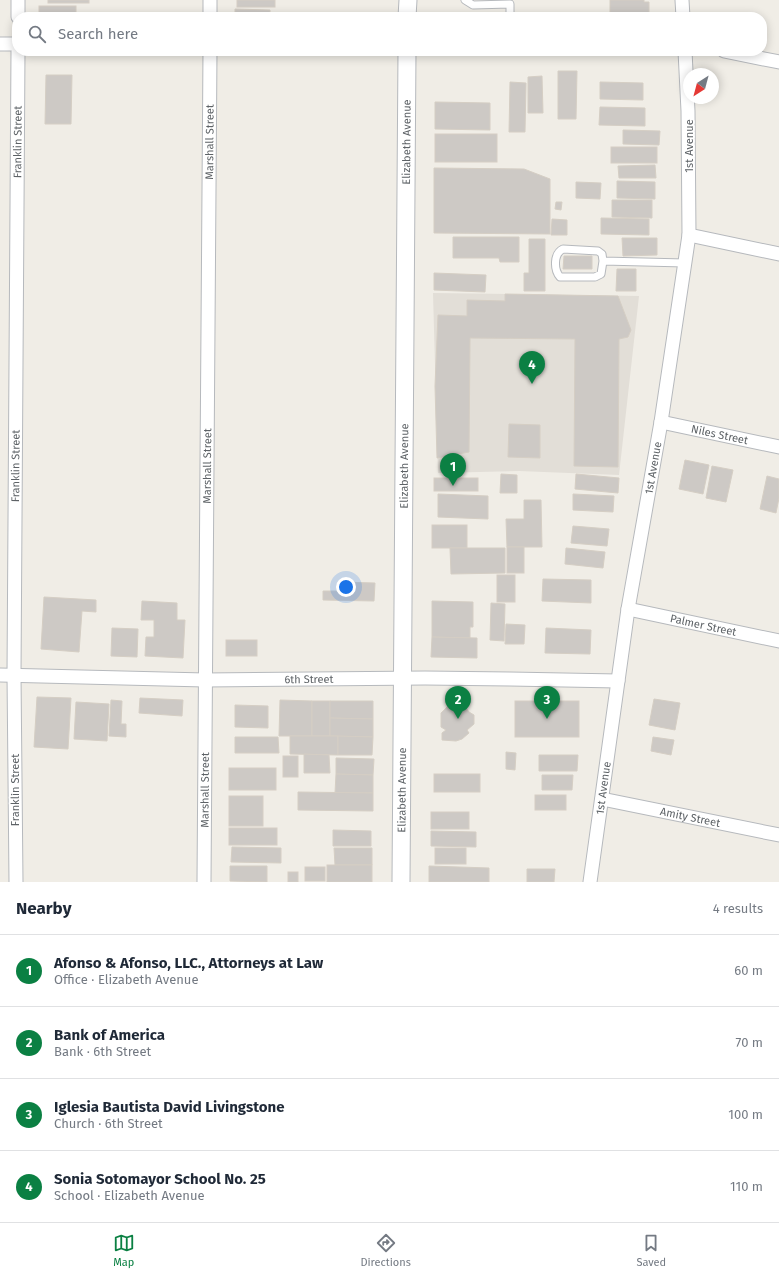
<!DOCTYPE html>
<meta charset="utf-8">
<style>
body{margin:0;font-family:"Fira Sans",sans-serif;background:#f2f2f3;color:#1f2937}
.compass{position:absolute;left:683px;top:68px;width:36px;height:36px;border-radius:50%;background:#fff;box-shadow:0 2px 10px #0003;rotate:216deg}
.you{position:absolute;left:346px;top:587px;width:14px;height:14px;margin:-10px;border:3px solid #fff;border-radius:50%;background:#1a73e8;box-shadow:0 0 0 6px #1a73e833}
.badge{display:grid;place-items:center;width:26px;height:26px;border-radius:50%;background:#0b8043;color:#fff;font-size:13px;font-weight:700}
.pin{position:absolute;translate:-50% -33px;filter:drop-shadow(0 1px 2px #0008)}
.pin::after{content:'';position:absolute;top:21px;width:14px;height:12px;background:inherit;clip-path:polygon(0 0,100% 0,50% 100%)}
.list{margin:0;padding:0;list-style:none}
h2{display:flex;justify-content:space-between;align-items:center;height:52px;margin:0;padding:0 16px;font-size:17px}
h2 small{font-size:13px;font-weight:400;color:#747a83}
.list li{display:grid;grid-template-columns:26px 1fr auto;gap:12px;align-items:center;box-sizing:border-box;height:72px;padding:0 16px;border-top:1px solid #e0e1e3}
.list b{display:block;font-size:15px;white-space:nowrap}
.list p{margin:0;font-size:13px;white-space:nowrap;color:#747a83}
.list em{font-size:13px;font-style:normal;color:#747a83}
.icon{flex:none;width:22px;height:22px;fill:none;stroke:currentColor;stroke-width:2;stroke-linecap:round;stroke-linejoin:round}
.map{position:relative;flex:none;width:779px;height:882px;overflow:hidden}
.search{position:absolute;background:#fff;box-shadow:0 2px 10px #0003;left:12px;right:12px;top:12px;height:44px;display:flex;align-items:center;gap:10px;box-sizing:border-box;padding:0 14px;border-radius:16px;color:#747a83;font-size:15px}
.sheet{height:340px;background:#fff}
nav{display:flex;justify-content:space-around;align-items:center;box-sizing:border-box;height:56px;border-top:1px solid #e0e1e3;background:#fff;font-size:11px;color:#747a83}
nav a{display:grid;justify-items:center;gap:2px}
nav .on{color:#0b8043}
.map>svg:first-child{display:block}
.education{fill:#e2ded7}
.building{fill:#cdc9c5;stroke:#d5cec4}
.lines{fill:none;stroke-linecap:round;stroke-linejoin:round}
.service-casing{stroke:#b6b9bd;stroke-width:9}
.minor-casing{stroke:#b6b9bd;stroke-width:15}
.tertiary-casing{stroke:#b6b9bd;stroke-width:19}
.service{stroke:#fff;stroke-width:7}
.minor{stroke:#fff;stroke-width:13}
.tertiary{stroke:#fff;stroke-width:17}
.labels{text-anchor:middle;stroke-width:3.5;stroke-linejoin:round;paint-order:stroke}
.street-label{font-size:11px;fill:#5d6266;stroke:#fff}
</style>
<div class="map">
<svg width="779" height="882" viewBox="0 0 779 882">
<rect width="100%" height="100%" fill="#f0ede6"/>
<polygon class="education" points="433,293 639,296 619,475 519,471 438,473"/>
<g class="building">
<rect x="48" y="0" width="41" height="3"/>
<rect x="237" y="0" width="38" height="7"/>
<polygon points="610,0 644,0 644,2 649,2 649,17 610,17"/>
<rect x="39" y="6" width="37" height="11"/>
<polygon points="235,9 270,10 270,17 235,17"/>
<polygon points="558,71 577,71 576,119 558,119"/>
<polygon points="46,75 72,75 71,124 45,124"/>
<polygon points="542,76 543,113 528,113 528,77"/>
<polygon points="510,82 526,83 525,132 509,132"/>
<polygon points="600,82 643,83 643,100 600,99"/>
<polygon points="435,102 490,103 490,130 435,129"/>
<polygon points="600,107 645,108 645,126 599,125"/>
<polygon points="623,130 660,131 659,145 623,144"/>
<rect x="435" y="134" width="62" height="28"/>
<rect x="611" y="147" width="46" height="16"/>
<polygon points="655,165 656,178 619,178 618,166"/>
<polygon points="434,168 524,169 550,179 550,234 434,233"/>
<polygon points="617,181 655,182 655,199 617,198"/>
<polygon points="576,182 601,183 600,199 576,198"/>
<polygon points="612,200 652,200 652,218 612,217"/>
<polygon points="556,202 562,202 561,210 555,209"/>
<polygon points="601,218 649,219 649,235 601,234"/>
<polygon points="552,219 567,220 567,235 551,235"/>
<polygon points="453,237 519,237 519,262 500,262 499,258 453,258"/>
<polygon points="622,238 657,238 657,255 623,256"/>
<polygon points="529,239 545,239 545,291 524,291 524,273 529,273"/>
<polygon points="564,256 592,256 592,269 563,269"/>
<polygon points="617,269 636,269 636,291 616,291"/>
<polygon points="434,273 486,275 485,292 434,290"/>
<polygon points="505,294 618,296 631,330 628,337 619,339 618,467 574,466 575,339 470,338 469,452 437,458 435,386 438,315 467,316 467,300 505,301"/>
<polygon points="509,424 540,425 540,458 508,457"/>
<polygon points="685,460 709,465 703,494 679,489"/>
<polygon points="712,466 733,470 726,502 706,498"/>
<polygon points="501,474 517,475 517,493 500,493"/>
<polygon points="576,474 619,478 618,493 575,489"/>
<polygon points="767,476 779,479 779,498 776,513 760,509"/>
<rect x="434" y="478" width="44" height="13"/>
<polygon points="438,494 488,496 488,519 438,517"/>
<polygon points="573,494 614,496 613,512 573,510"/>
<polygon points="524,500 541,500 542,547 507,547 506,519 524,519"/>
<rect x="432" y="525" width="35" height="23"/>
<polygon points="573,526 609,529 607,546 571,543"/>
<rect x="507" y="547" width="17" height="26"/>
<polygon points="450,548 505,548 505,573 451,574"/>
<polygon points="566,548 605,552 603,568 565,564"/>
<rect x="497" y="575" width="18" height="27"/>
<polygon points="543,579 591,580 591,603 542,601"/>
<polygon points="340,582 375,583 374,601 323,600 323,591 340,591"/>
<polygon points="44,597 96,600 96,612 82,611 79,652 41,649"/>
<polygon points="142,601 177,603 177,620 185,620 183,658 145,656 146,637 154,637 154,620 141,620"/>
<polygon points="432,601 473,602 473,627 470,627 470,638 432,637"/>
<polygon points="491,603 505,604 504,641 490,640"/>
<polygon points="506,624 525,625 524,644 505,644"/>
<polygon points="112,628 138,629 137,657 111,656"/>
<polygon points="546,628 591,630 590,654 545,653"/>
<polygon points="432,637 477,638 477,658 431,657"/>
<rect x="226" y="640" width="31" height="16"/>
<polygon points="37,697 71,698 68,749 34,747"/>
<polygon points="140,698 183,700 182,716 139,713"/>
<polygon points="654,699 680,703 675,730 649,725"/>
<polygon points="111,700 122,701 121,724 126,724 126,737 109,736"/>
<polygon points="280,700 312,701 312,736 279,736"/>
<rect x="312" y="701" width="18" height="35"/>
<polygon points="330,701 373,701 373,719 330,718"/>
<rect x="515" y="701" width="64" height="36"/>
<polygon points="76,702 109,704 107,741 74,739"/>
<polygon points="450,704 463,704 469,712 474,715 474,724 467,730 469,733 462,739 456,741 442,740 442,733 446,730 441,727 441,713"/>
<polygon points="235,705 268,706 268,728 235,727"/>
<polygon points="330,718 373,719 373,737 330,736"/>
<polygon points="290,736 338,736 338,755 290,754"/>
<polygon points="338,736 373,737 372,755 338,755"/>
<polygon points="235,737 278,737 279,753 235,753"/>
<polygon points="653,737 674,740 671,755 651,751"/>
<polygon points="506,752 516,753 515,770 506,769"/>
<polygon points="304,754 329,755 330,773 304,773"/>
<polygon points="539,755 578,755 577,771 539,771"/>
<rect x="283" y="756" width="15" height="21"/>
<polygon points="336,758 374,759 373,775 336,774"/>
<rect x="229" y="768" width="47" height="22"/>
<polygon points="336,774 373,775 373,793 335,793"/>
<rect x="434" y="774" width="46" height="18"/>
<polygon points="542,775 573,775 572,790 542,790"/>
<polygon points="298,792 373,793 373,811 298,810"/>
<rect x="535" y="795" width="31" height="15"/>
<rect x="229" y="796" width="34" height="30"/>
<rect x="431" y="812" width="38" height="17"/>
<rect x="229" y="828" width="48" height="17"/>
<polygon points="333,830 371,831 371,846 333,846"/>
<polygon points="431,831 476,832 476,847 431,846"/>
<polygon points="232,847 281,848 281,863 231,862"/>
<polygon points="334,848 372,848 372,865 335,865"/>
<rect x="435" y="848" width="31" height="16"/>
<rect x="327" y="865" width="45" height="17"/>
<polygon points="230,866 267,866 267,882 230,881"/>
<polygon points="429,866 489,868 489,882 429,882"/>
<rect x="305" y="867" width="20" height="14"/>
<polygon points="527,869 555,869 554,882 527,882"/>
<rect x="288" y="872" width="10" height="10"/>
</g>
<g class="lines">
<g class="service-casing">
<g id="service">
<polyline points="465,0 473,5 510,4 510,17"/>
<path d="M 603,261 L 601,274 L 595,277 L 560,277 C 554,270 553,254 563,249 L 598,251 L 602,254 L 603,261 L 685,263"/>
</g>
</g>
<g class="minor-casing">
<g id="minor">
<polyline points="682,0 683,17"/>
<polyline points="18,17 18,0"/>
<polyline points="210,17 210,0"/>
<polyline points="0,44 17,44"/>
<polyline points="724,51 779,62"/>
<polyline points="689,235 779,254"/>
<path id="s1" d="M 661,422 L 779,447"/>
<path id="s2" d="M 628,609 L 779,641"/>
<path id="s3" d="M 0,675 L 205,680 L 425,678 L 510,679 L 618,681"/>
<path id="s4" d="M 602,799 L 779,835"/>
<path id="s5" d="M 16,882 L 14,675 L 18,51"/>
<path id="s6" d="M 204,882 L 210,51"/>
<path id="s7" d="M 590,882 L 628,609 L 661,422 L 689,235 L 688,111 L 685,51"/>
</g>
</g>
<g class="tertiary-casing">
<g id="tertiary">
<polyline points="407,17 408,0"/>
<path id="s8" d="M 401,882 L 407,51"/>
</g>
</g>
<use href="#service" class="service"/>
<use href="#minor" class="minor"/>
<use href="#tertiary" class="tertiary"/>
</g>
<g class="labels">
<g class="street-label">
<text dy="4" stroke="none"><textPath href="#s5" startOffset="740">Franklin Street</textPath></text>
<text dy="4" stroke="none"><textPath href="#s6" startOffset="740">Marshall Street</textPath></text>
<text dy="4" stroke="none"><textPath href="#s8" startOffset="740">Elizabeth Avenue</textPath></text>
<text transform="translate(689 146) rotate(-90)" y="4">1st Avenue</text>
<text dy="4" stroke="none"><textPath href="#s1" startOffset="60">Niles Street</textPath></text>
<text dy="4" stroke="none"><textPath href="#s6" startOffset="416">Marshall Street</textPath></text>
<text dy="4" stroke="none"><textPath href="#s8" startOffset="416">Elizabeth Avenue</textPath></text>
<text dy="4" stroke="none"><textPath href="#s5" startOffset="416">Franklin Street</textPath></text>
<text dy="4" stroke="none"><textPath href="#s7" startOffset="419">1st Avenue</textPath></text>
<text dy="4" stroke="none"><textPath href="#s2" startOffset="77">Palmer Street</textPath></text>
<text dy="4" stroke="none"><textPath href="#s3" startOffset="309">6th Street</textPath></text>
<text dy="4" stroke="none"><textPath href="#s7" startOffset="95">1st Avenue</textPath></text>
<text transform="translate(15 790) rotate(-90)" y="4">Franklin Street</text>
<text dy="4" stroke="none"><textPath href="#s6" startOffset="92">Marshall Street</textPath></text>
<text dy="4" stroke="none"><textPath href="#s8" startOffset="92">Elizabeth Avenue</textPath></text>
<text dy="4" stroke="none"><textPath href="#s4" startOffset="90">Amity Street</textPath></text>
</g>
</g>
</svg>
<svg class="compass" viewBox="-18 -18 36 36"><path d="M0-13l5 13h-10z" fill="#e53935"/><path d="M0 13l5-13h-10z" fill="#747a83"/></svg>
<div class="you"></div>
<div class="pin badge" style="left:453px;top:486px">1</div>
<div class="pin badge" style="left:458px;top:719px">2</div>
<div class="pin badge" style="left:547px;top:719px">3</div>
<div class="pin badge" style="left:532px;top:384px">4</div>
<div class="search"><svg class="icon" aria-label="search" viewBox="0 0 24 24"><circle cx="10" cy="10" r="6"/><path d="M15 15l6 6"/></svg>Search here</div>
</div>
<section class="sheet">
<h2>Nearby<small>4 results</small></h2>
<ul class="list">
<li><span class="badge">1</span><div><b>Afonso &amp; Afonso, LLC., Attorneys at Law</b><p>Office · Elizabeth Avenue</p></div><em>60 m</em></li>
<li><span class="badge">2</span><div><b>Bank of America</b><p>Bank · 6th Street</p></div><em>70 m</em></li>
<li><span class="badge">3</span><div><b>Iglesia Bautista David Livingstone</b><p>Church · 6th Street</p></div><em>100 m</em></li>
<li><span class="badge">4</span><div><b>Sonia Sotomayor School No. 25</b><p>School · Elizabeth Avenue</p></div><em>110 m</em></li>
</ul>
</section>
<nav>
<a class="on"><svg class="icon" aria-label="map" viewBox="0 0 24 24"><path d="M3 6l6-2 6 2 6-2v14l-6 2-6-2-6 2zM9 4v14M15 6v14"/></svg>Map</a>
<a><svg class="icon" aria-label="directions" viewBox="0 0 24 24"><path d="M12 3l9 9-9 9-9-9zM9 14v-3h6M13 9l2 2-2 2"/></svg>Directions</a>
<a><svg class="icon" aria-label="saved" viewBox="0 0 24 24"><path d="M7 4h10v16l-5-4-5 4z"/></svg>Saved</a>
</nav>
